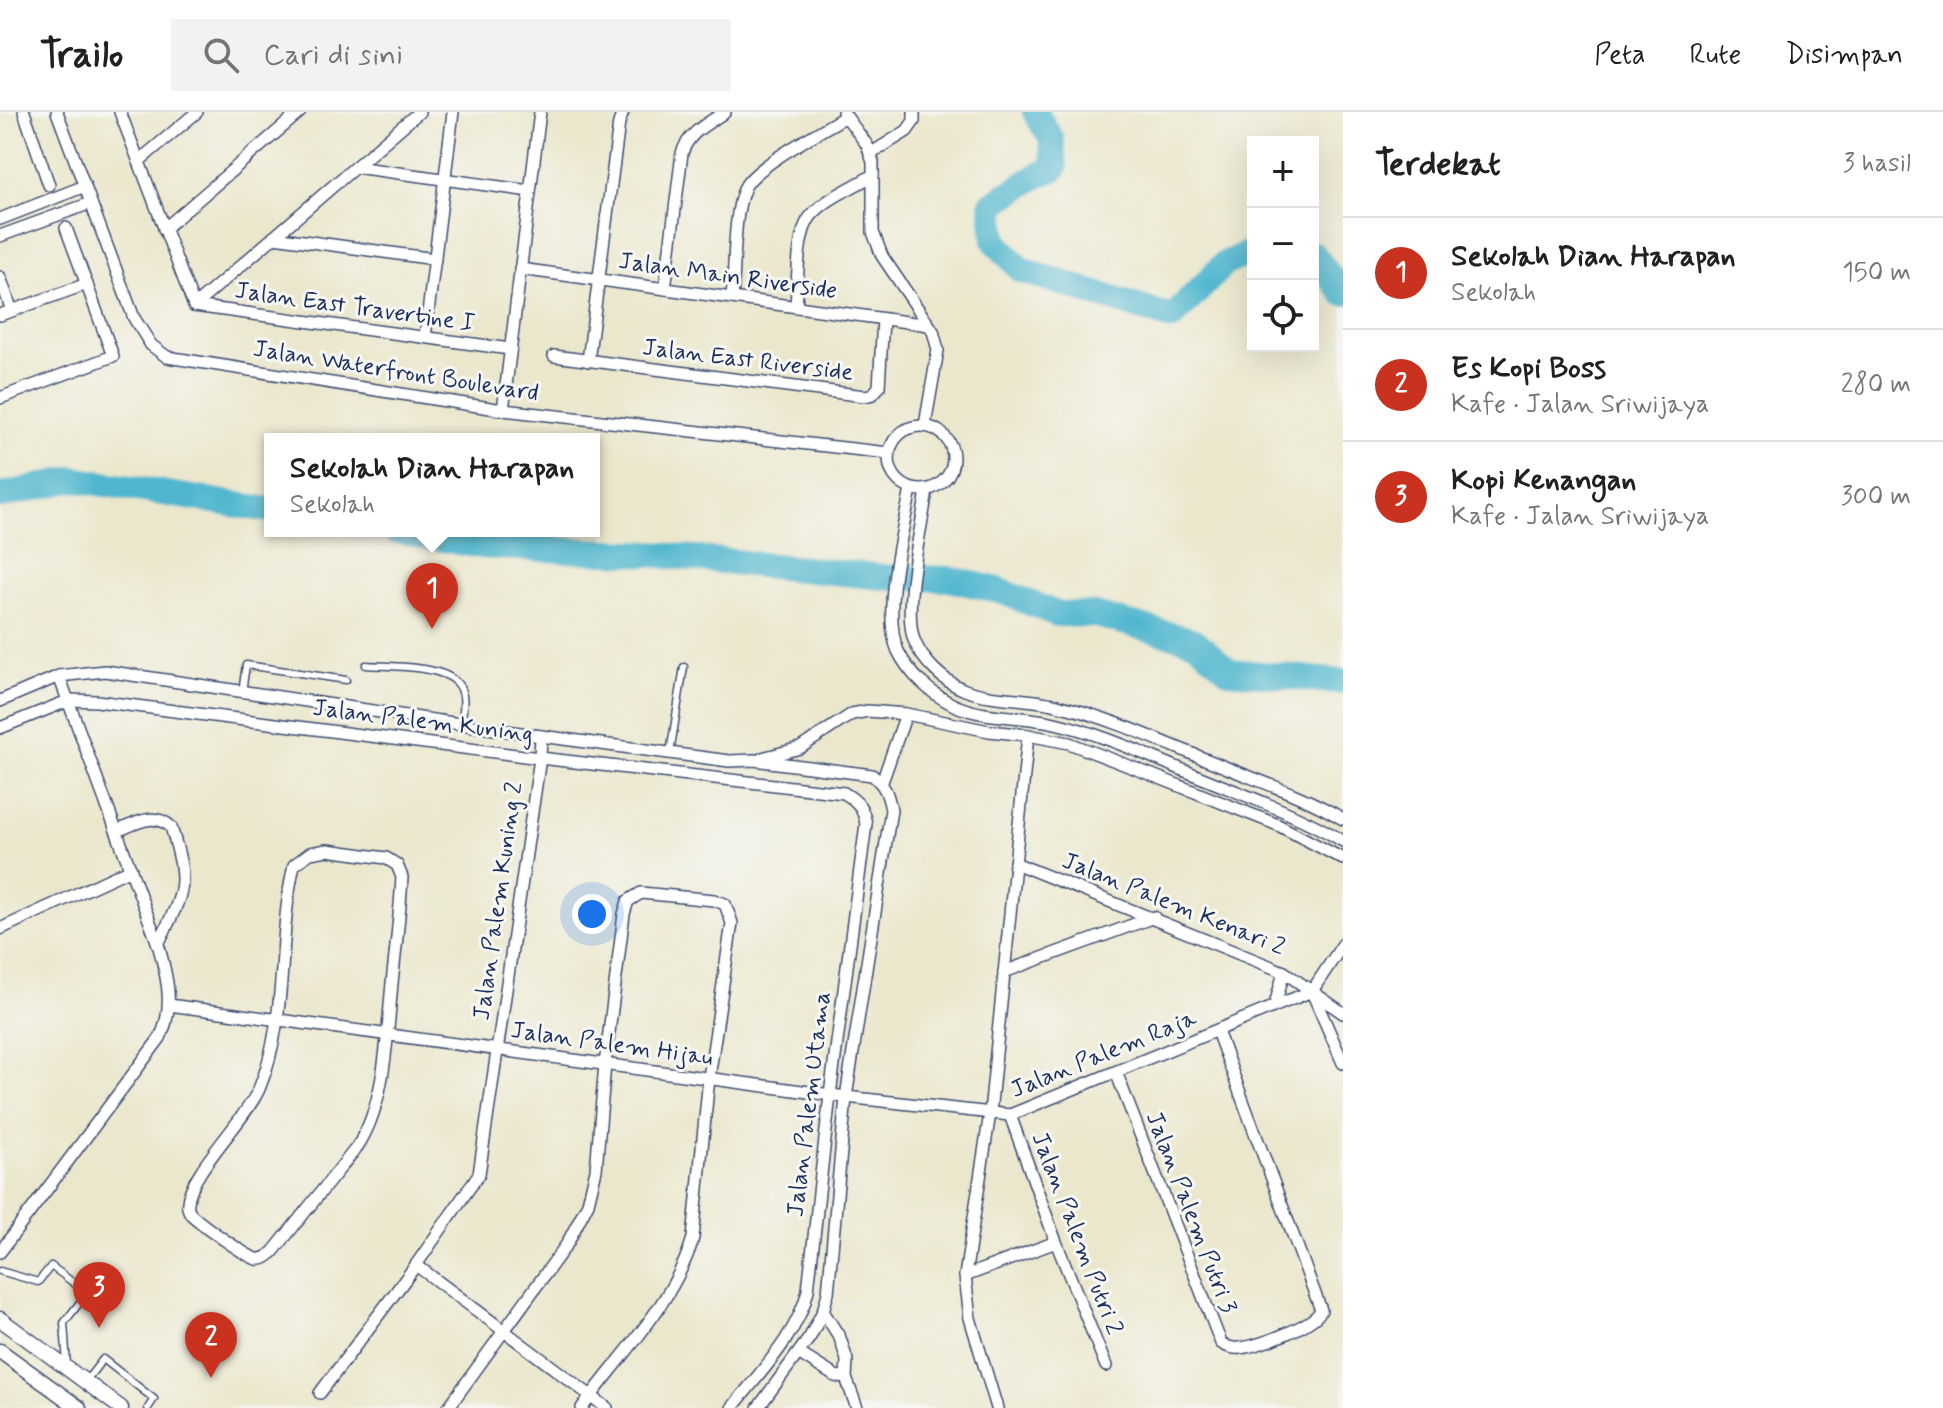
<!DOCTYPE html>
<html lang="id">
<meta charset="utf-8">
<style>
body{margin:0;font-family:Mynerve,sans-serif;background:#f2f2f2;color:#202124}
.controls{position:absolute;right:24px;top:24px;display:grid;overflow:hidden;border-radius:0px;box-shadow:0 8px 32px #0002}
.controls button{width:72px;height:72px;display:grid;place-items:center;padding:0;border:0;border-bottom:2px solid #e0e0e0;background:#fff;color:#202124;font:40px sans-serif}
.you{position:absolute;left:592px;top:802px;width:28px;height:28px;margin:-20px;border:6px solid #fff;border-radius:50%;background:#1a73e8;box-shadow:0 0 0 12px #1a73e833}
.badge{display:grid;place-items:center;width:52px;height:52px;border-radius:50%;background:#c8321e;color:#fff;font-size:26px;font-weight:700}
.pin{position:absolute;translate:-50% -66px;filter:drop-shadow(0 2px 4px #0008)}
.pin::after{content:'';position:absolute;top:42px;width:28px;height:24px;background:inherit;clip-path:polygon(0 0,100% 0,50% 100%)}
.popup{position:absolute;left:264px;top:321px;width:336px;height:104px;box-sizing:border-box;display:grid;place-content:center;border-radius:0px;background:#fff;filter:drop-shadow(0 2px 6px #0005);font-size:26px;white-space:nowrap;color:#757577}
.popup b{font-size:30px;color:#202124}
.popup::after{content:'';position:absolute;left:50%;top:100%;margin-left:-16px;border:16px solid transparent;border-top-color:#fff}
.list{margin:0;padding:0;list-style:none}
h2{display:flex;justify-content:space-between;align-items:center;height:104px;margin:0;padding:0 32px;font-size:34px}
h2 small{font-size:26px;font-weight:400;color:#757577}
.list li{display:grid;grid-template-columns:52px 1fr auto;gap:24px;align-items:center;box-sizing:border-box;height:112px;padding:0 32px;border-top:2px solid #e0e0e0}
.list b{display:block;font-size:30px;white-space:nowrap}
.list p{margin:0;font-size:26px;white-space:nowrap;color:#757577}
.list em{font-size:26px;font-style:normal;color:#757577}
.icon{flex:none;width:44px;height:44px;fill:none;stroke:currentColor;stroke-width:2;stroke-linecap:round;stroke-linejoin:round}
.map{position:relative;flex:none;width:1343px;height:1296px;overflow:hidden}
header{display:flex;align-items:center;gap:48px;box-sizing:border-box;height:112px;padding:0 40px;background:#fff;border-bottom:2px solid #e0e0e0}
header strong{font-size:38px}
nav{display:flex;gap:44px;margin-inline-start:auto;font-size:28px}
.search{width:560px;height:72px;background:#f2f2f2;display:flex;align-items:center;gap:20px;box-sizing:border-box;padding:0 28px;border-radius:0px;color:#757577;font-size:30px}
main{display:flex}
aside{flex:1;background:#fff}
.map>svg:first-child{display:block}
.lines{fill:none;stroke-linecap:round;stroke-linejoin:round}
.river{stroke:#50b6ce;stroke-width:26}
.service-casing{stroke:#3a4b6f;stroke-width:9}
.minor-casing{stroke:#3a4b6f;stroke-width:14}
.tertiary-casing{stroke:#3a4b6f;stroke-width:17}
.service{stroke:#fff;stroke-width:6}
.minor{stroke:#fff;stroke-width:11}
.tertiary{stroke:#fff;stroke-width:14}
.labels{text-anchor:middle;stroke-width:6;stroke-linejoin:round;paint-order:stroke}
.street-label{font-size:24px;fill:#1b2f5e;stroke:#f6f6f2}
</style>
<header>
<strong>Trailo</strong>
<div class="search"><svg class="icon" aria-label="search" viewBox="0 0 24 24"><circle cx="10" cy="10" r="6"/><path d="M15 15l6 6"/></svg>Cari di sini</div>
<nav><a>Peta</a><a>Rute</a><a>Disimpan</a></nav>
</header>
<main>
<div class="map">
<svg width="1343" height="1296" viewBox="0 0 1343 1296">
<rect width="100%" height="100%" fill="#f6f6f2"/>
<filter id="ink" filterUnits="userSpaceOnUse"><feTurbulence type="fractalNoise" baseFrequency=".0125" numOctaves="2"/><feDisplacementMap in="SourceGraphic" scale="16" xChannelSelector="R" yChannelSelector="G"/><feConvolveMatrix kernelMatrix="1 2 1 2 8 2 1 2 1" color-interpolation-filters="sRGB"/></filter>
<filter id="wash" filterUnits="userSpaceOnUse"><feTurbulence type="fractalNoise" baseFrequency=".006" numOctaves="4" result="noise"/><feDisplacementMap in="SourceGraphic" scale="32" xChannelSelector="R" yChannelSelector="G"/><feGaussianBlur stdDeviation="1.8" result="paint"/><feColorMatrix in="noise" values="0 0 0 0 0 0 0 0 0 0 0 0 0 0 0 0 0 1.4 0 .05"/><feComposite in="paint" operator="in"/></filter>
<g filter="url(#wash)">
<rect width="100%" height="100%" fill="#ebe7cd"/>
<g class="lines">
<g class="river">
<polyline points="1035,0 1051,26 1055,56 1037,64 992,92 995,129 1021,158 1172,206 1224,152 1253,139"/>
<polyline points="1313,142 1343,181"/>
<polyline points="0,384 73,367 270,398"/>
<polyline points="396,419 482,434 651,442 883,465 950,467 998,478 1057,502 1095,503 1195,529 1229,559 1343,570"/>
</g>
</g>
</g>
<g filter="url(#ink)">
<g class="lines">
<g class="service-casing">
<g id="service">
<path d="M 366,553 C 390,555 448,552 460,575 C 466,586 463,600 461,612"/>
<polyline points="242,580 246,553 346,568"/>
<polyline points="670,641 684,555"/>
<polyline points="0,1159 38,1170 51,1154 87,1181 64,1211 67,1253"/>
<polyline points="85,1270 103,1247 154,1287 148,1296"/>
</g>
</g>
<g class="minor-casing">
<g id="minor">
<polyline points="24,0 49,73"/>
<polyline points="57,0 134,206 151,233 167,245 503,298 889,341"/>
<polyline points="120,0 194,194"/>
<polyline points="843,0 867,33 873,50 873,120 882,144 933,219 938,238 925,313"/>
<polyline points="870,42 907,19 914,9 914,0"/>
<polyline points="139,49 197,0"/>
<polyline points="355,55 530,79"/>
<polyline points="0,107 85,74"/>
<polyline points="164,117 300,0"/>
<polyline points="0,124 91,91"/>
<polyline points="274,125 435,147"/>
<polyline points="520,157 929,213"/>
<polyline points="0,165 12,199"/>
<path d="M 665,177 L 682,41 C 689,20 707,12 725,0"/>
<path d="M 732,186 C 735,157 733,100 745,75 C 754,55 825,17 846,4"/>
<polyline points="194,194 510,237"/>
<polyline points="194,194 419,0"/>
<path d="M 796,195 C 798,172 796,121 811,104 C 826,86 854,75 873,63"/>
<polyline points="0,203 87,172"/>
<polyline points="425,225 453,0"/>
<polyline points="554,244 865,284 873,282 879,275 883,207"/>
<polyline points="588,249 619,11 623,0"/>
<polyline points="0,286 113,244 66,116"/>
<polyline points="503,298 540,0"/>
<circle cx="921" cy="346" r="32"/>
<path d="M 911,377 C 903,419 881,500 898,539 C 909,562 931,582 954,593 C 985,607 1022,603 1055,611 C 1103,622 1148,644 1193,662 C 1243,683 1296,701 1343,729"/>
<path d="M 927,378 C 922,415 902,494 914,528 C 922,549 944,570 965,578 C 996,589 1030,585 1061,594 C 1114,607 1164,631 1215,651 C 1258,669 1303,683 1343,707"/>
<path d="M 0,589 L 59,564 L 105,559 L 541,624 L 729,649 L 754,648 L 872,663 C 885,673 888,682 891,698 L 846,985 L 828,1181 L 823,1199 L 810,1225 L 758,1296"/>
<path d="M 0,616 L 70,588 L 97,589 L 540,646 L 844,681 C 859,690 863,696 866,712 L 830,983 L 808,1178 C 798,1223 760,1260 732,1296"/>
<polyline points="762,646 800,636 852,602 868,599 906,602 989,619 1028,623 1069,631 1152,663 1278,713 1343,747"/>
<polyline points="882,670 906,602"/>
<path d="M 117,719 C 135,712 154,699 171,715 C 189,774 185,778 158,832"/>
<path d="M 327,738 L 386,746 L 397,753 L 402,765 C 400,801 396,836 392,871 C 387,922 386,992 357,1035 L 273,1140 C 268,1144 264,1148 257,1147 C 247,1145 198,1110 191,1102 C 189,1099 187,1094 188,1091 C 189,1061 245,1009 259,977 C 289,905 277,826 294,753 L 310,741 Z"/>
<polyline points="1015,751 1284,860 1343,901"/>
<polyline points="0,817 131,757"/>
<polyline points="1004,860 1154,805"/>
<polyline points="1312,880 1343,951"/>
<polyline points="169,893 846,985 1010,1003 1312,879 1343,832"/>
<polyline points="1275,893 1284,860"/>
<path d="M 1116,960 L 1221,1231 C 1227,1235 1233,1237 1240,1236 C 1258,1234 1314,1214 1321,1198 L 1217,919"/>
<polyline points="1010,1003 1056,1130 1106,1254"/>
<path d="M 0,1140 L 160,926 C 175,895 167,864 158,832 L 59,564"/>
<polyline points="416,1153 607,1296"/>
<polyline points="965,1164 1056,1130"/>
<polyline points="823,1199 840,1226 847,1248 846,1266 857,1296"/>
<polyline points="800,1242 835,1264 846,1266"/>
<polyline points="320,1281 416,1153 479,1062 540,646 541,624"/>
<path d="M 448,1296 L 567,1132 L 588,1091 L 596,1058 L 605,952 L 624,802 L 628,789 L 641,781 L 714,788 L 725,792 L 732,811 L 709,966 L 693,1126 C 675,1189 620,1244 582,1296"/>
<polyline points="997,1296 970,1206 965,1164 990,1001 1028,623"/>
</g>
</g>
<g class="tertiary-casing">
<g id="tertiary">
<polyline points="0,1207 121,1296"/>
<polyline points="0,1239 79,1296"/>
</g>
</g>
<use href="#service" class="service"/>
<use href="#minor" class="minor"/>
<use href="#tertiary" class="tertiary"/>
</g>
</g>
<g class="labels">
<g class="street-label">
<text transform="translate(728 163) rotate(8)" y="8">Jalan Main Riverside</text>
<text transform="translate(355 194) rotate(8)" y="8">Jalan East Travertine I</text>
<text transform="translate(748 247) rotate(7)" y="8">Jalan East Riverside</text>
<text transform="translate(396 258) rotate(9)" y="8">Jalan Waterfront Boulevard</text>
<text transform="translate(423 608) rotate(7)" y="8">Jalan Palem Kuning</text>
<text transform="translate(497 789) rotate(-82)" y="8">Jalan Palem Kuning 2</text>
<text transform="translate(1174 791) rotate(22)" y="8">Jalan Palem Kenari 2</text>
<text transform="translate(612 931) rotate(8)" y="8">Jalan Palem Hijau</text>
<text transform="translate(1103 941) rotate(-22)" y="8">Jalan Palem Raja</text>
<text transform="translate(808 992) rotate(-83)" y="8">Jalan Palem Utama</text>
<text transform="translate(1192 1100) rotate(69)" y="8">Jalan Palem Putri 3</text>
<text transform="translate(1078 1121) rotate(69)" y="8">Jalan Palem Putri 2</text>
</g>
</g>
</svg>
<div class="controls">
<button>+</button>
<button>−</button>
<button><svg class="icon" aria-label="locate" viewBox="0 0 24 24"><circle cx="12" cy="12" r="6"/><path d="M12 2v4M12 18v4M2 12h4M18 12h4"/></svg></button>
</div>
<div class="you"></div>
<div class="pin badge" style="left:432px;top:517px">1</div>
<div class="popup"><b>Sekolah Dian Harapan</b>Sekolah</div>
<div class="pin badge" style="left:211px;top:1266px">2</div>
<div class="pin badge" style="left:99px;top:1216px">3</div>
</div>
<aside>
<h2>Terdekat<small>3 hasil</small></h2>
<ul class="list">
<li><span class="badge">1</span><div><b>Sekolah Dian Harapan</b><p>Sekolah</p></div><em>150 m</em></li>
<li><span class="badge">2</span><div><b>Es Kopi Boss</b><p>Kafe · Jalan Sriwijaya</p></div><em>280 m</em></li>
<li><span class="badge">3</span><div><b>Kopi Kenangan</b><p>Kafe · Jalan Sriwijaya</p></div><em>300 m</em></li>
</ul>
</aside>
</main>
